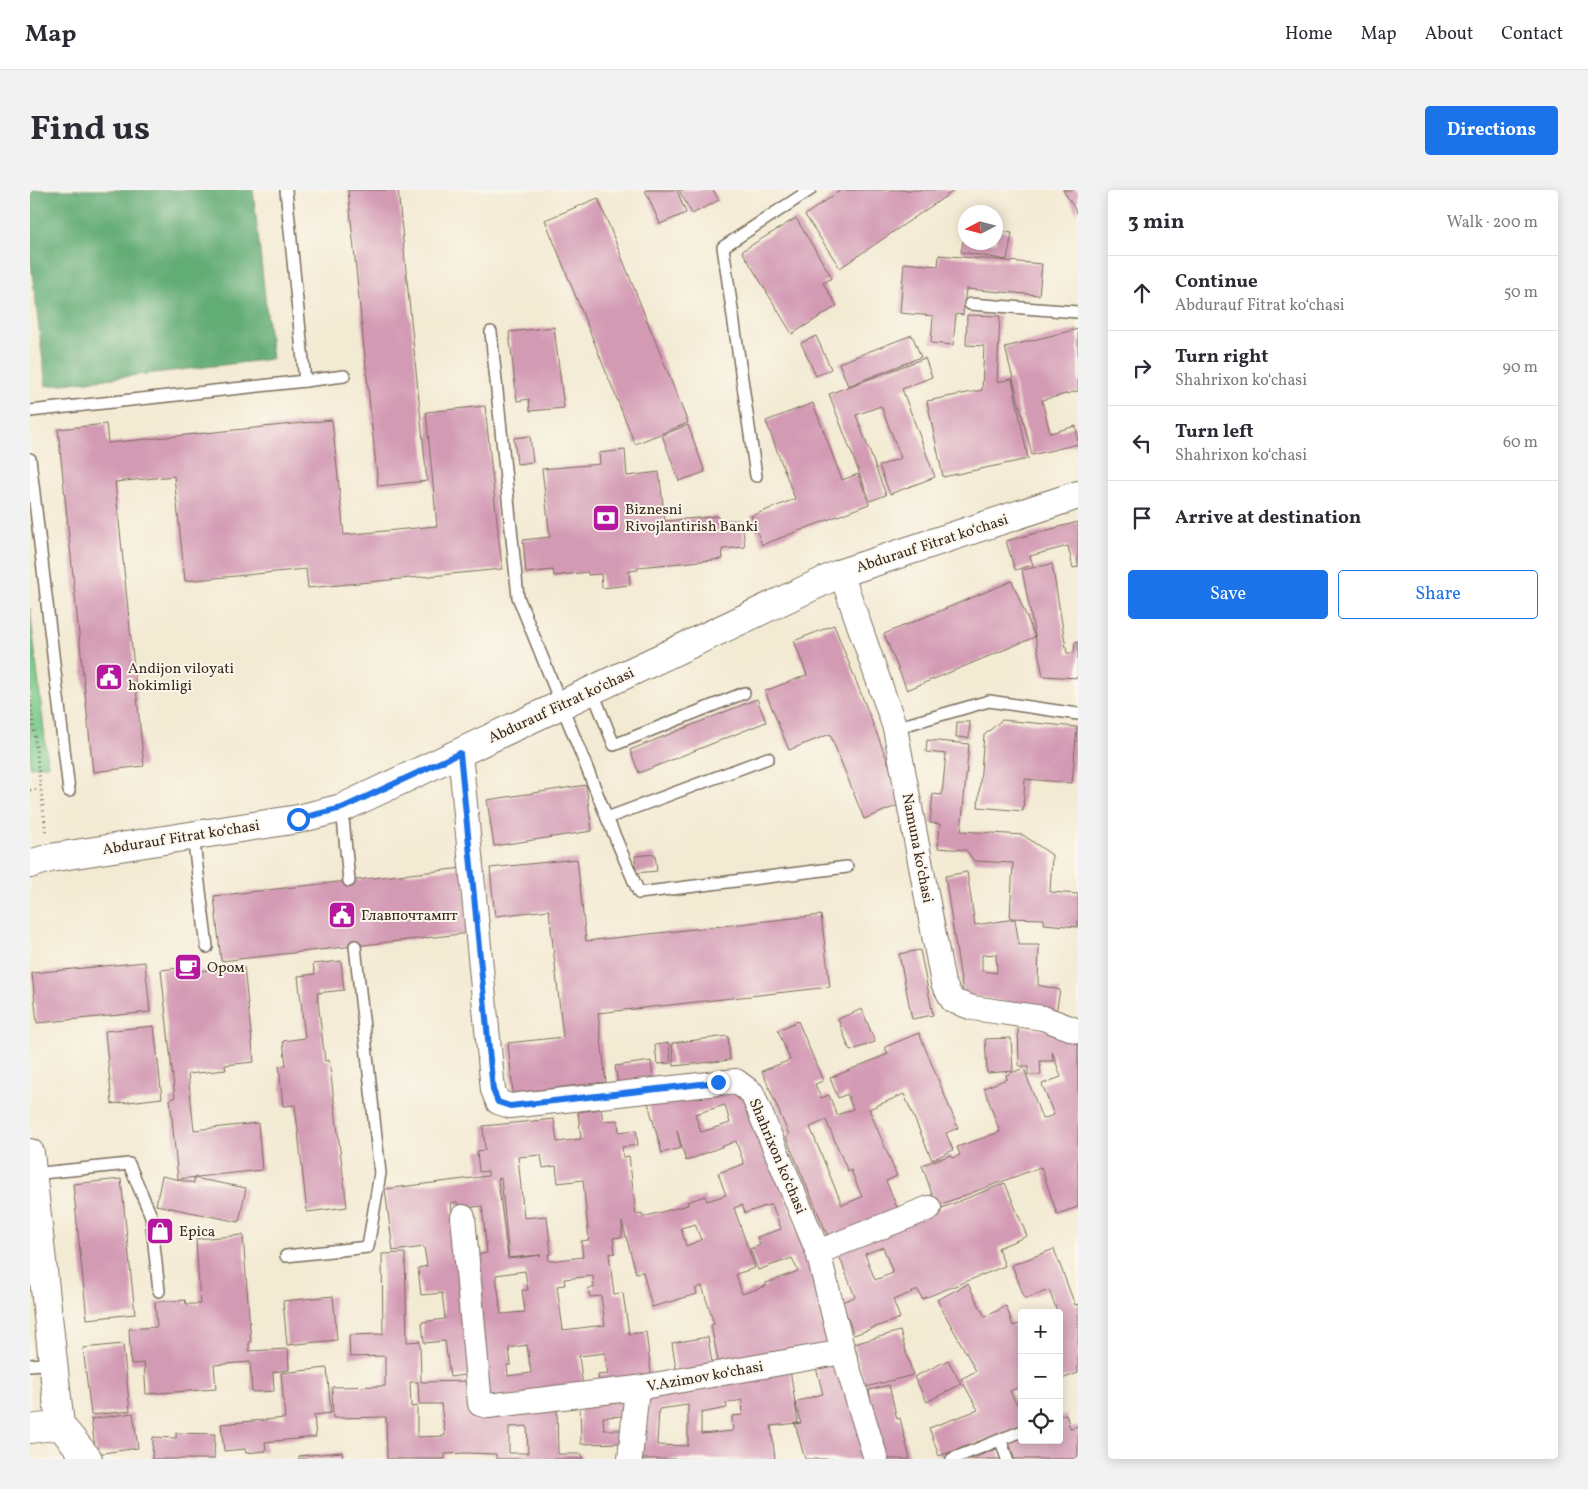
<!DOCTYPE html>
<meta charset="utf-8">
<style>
body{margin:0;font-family:Vollkorn,serif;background:#f2f2f3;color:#2b2b33}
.controls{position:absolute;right:15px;bottom:15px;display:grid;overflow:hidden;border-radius:5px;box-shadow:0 2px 12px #0003}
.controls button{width:45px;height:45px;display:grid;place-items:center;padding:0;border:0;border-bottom:1px solid #e1e1e2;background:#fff;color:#2b2b33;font:25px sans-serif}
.compass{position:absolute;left:928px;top:15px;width:45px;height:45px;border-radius:50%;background:#fff;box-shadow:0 2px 12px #0003;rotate:264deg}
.stop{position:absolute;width:15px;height:15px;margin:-11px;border:4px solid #1a73e8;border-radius:50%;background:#fff}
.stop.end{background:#1a73e8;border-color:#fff;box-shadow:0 1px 5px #0008}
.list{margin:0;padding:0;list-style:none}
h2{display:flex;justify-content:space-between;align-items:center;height:65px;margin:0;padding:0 20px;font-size:21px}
h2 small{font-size:16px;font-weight:400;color:#7c7c81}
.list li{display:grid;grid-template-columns:32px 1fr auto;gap:15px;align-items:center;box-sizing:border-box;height:75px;padding:0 20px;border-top:1px solid #e1e1e2}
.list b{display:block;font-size:19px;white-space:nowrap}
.list p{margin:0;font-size:16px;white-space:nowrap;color:#7c7c81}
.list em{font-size:16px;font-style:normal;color:#7c7c81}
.actions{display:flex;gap:10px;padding:15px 20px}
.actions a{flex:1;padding:11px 0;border:1px solid #1a73e8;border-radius:5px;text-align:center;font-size:18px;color:#1a73e8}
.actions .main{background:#1a73e8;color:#fff}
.icon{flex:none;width:28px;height:28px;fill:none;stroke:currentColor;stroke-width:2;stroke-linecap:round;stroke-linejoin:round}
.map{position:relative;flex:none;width:1048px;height:1269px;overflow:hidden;border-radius:5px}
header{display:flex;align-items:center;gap:30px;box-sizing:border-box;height:70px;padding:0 25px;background:#fff;border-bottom:1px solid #e1e1e2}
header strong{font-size:24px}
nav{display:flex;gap:28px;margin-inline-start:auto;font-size:18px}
.intro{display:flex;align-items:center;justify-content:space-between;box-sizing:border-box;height:120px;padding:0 30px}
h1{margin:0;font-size:35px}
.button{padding:12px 22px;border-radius:5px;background:#1a73e8;color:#fff;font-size:18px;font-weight:700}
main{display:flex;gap:30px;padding:0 30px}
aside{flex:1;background:#fff;border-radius:5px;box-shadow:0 2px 12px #0003}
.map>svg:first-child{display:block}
.green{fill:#78c889;stroke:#5a7954}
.forest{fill:#62ac75;stroke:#4e6b4a}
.building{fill:#d39ab4;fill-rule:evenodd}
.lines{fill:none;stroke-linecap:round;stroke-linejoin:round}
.lane-casing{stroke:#7b6d5d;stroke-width:14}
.street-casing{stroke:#7b6d5d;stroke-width:26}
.secondary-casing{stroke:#7b6d5d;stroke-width:30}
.path{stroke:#7b6d5d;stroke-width:3;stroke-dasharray:1 4;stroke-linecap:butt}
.lane{stroke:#fff;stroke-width:11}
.street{stroke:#fff;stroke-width:24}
.secondary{stroke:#fff;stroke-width:28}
.route{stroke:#1a73e8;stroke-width:6}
.labels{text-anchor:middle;stroke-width:4;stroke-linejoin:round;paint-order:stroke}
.poi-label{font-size:15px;fill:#3b2a1e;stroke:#fbf7ec;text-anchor:start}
.street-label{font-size:15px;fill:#3b2a1e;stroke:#fbf7ec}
</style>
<header>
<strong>Map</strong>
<nav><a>Home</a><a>Map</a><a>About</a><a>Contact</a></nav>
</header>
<div class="intro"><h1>Find us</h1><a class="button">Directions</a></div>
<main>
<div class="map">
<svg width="1048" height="1269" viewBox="0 0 1048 1269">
<rect width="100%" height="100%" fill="#fbf7ec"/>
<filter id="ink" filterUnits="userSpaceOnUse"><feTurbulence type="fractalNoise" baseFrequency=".02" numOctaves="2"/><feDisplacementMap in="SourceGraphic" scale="10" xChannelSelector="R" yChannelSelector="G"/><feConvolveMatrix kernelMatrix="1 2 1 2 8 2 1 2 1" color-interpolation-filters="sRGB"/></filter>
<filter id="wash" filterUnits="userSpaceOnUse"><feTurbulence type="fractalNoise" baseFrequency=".0096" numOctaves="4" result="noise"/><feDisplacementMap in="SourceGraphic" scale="20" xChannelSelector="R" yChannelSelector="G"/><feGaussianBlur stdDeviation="1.12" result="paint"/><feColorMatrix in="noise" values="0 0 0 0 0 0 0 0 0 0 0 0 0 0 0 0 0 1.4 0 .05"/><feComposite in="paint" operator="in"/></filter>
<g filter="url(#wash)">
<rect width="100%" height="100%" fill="#f3ead3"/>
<polygon class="green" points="0,418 18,575 0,577"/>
<polygon class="forest" points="0,0 223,0 242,169 16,196 0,66"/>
<g id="blocks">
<g class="building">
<polygon points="318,0 368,0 397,291 348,296"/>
<polygon points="615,0 647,0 656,23 630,34"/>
<polygon points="649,0 683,0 689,10 662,24"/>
<polygon points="811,0 925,0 810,78 775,25"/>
<polygon points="1033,0 1048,0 1048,24"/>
<polygon points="568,8 658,233 605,254 515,30"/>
<polygon points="766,28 802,88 793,93 807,116 762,144 712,61"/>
<polygon points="966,40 982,43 977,70 931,62 935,42 936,52 966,52"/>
<polygon points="909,65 1012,74 1009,105 936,99 933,125 926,124 923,155 901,153 903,126 870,123 874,73 908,76"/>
<polygon points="937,125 970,126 967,192 982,189 998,269 913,287 897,211 952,200 954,156 936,155"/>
<polygon points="524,137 534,218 500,221 499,209 487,211 479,142"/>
<polygon points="1048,139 1048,201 1012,210 1020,243 1046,236 1048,254 1002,265 975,157"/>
<polygon points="882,145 891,167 818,196 809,173"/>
<polygon points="786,146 801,179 786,186 771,153"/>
<polygon points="895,168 902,187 872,199 905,287 860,304 849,276 871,268 851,216 826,225 856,305 840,311 799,204"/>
<polygon points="783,213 812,290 828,284 839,314 732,355 721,326 765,309 736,231"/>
<polygon points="455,216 472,379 278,398 276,379 155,391 144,286 85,292 114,576 63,582 28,239 76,234 78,253 302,230 314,345 407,336 396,222"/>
<polygon points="658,235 675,282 649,291 632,245"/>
<polygon points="500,246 503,272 487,274 484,248"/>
<polygon points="595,260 597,286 629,282 635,331 688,326 689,334 712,331 715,357 692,359 693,369 608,377 608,380 599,381 600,395 572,398 571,384 558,385 558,382 524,386 523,380 496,383 493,350 520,347 512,279 570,274 569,263"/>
<polygon points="1048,332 1048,377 1043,378 1038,356 1000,366 1003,375 985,380 976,351"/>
<polygon points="1022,374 1037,463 1044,463 1045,452 1048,452 1048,488 1013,486 992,380"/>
<polygon points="982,391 1005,447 877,500 854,444"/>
<polygon points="804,435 874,613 834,629 800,544 759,560 735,501 777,485 764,451"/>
<polygon points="727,509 736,532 609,583 600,560"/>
<polygon points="972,530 1047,537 1042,593 995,589 993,621 948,617 954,545"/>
<polygon points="927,532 940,532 939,548 926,547"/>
<polygon points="897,550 939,554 931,641 993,645 1022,665 1020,702 1048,704 1048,737 1014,734 1014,729 980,728 983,673 944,671 936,660 908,658 910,634 900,633 903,604 912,605 916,564 896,562"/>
<polygon points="556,595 562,641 464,656 457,610"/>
<polygon points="625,664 627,681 606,683 605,666"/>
<polygon points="547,669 556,751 791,725 800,797 568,823 576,892 483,903 478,853 533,847 519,720 465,726 460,678"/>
<polygon points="433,678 440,743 191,771 184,706"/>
<path d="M 937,682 L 945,735 L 985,729 L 989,755 L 1009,755 L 1008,795 L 1030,800 L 1026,823 L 933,803 L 915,686 ZM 966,764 L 967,783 L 952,781 L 952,765 Z"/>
<polygon points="890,760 903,825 882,829 869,764"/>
<polygon points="311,771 314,800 287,803 295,871 299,870 317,1017 277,1022 265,915 253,916 249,876 256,875 253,851 275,848 268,786 285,784 283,774"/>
<polygon points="115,772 120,822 7,833 2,783"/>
<polygon points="169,776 170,781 214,777 224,872 195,875 196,880 158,884 164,940 228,933 232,980 148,989 140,909 145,908 131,780"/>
<polygon points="832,819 845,852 820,861 808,829"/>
<path d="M 768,831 L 793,891 L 785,894 L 791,908 L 799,905 L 807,925 L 823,919 L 817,904 L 808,908 L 800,888 L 858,864 L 855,857 L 889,843 L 928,938 L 916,943 L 923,960 L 902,970 L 874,904 L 839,919 L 867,986 L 856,991 L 868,1020 L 799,1049 L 756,947 L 759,945 L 732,881 L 760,870 L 748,840 ZM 796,930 L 818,982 L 821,980 L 832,1007 L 812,1015 L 780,937 Z"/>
<polygon points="124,836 132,908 82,914 75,841"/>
<polygon points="988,836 1048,845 1048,1017 1027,1024 1011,977 906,1016 892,975 921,965 922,968 930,965 927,957 970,942 954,898 977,889 976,885 994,878 1012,929 1024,925 1012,894 1031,887 1022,861 1023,871 1010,871 1011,885 998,885 998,876 989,876"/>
<polygon points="698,846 700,870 644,876 642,853"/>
<polygon points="981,848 983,881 957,883 955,849"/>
<polygon points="639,853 641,873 627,874 625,855"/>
<polygon points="621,871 623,890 588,895 585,876"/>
<path d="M 710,895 L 732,942 L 789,1101 L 805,1157 L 690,1181 L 681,1135 L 684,1134 L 672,1096 L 665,1099 L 667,1104 L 622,1117 L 613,1082 L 606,1083 L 592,1032 L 592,1047 L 583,1048 L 585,1063 L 579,1064 L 584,1104 L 593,1103 L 599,1144 L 616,1142 L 622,1191 L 570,1197 L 568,1185 L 578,1184 L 575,1163 L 549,1166 L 553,1197 L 456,1211 L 438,1066 L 457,1063 L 452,1016 L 428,1019 L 427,1012 L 421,1013 L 442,1184 L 420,1187 L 415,1151 L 394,1153 L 392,1132 L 415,1129 L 412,1103 L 391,1105 L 388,1078 L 397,1076 L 394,1057 L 363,1061 L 355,999 L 458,986 L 458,981 L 449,982 L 447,961 L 455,960 L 453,936 L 524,929 L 527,952 L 551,949 L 548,922 L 571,919 L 573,931 L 588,930 L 589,942 L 606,940 L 608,955 L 592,957 L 593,967 L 599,966 L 606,1024 L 612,1023 L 613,1027 L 658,1015 L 657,1012 L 675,1006 L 677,1011 L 696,1005 L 688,983 L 714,974 L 706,951 L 656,971 L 647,940 L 651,958 L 632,963 L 618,913 ZM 695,915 L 700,933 L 671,942 L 665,924 ZM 511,965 L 513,978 L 526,976 L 528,993 L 553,990 L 559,1050 L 551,1051 L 553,1067 L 519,1071 L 518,1064 L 521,1064 L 517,1026 L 494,1028 L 488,967 ZM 471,988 L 479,1068 L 511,1065 L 478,1069 L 468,989 ZM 742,1014 L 751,1039 L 727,1047 L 730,1055 L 720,1059 L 728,1080 L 762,1068 L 768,1081 L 736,1093 L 736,1096 L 712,1104 L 706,1084 L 725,1078 L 704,1018 L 712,1015 L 715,1023 ZM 665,1034 L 671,1050 L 656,1056 L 651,1038 ZM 495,1081 L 498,1100 L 492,1100 L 495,1122 L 471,1124 L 466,1085 ZM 563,1086 L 564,1098 L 558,1098 L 560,1107 L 571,1106 L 575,1135 L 533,1140 L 527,1096 L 535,1095 L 534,1089 ZM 497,1155 L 501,1183 L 478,1186 L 477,1175 L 481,1175 L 479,1158 Z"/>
<polygon points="132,986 164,993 164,988 216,998 209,1032 126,1015"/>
<polygon points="91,989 105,1124 57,1129 43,994"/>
<path d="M 975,993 L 997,1046 L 968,1058 L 975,1076 L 892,1109 L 888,1100 L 863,1110 L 870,1128 L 824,1145 L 812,1112 L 825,1107 L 807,1060 ZM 853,1057 L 863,1083 L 845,1090 L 835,1064 Z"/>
<polygon points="213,1045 221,1152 219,1153 219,1161 258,1159 259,1180 243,1182 244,1201 222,1202 220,1172 184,1175 186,1199 116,1204 114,1173 101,1174 99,1139 127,1137 125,1112 155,1110 156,1114 170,1114 166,1049"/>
<polygon points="1024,1059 1045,1115 1048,1114 1048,1183 1029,1190 1029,1123 1022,1123 1027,1121 1019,1100 995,1109 982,1075"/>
<path d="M 375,1063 L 377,1152 L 390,1151 L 391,1192 L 443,1191 L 444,1222 L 527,1220 L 528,1264 L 552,1264 L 552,1269 L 466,1269 L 466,1264 L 435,1263 L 415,1264 L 415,1269 L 357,1269 L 356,1227 L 303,1228 L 302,1197 L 355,1196 L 355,1166 L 320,1167 L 319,1145 L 353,1144 L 352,1064 ZM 380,1192 L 388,1192 L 389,1214 L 411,1214 L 415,1246 L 387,1247 L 387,1216 L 381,1217 ZM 497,1236 L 498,1263 L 479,1263 L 479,1237 Z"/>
<polygon points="938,1094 955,1127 976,1116 983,1136 992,1133 992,1196 980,1201 986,1213 992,1211 992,1237 909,1266 899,1238 948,1220 931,1189 946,1181 907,1110"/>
<polygon points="303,1106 307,1150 257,1155 253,1111"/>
<polygon points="870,1141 883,1185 836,1197 824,1154"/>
<polygon points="678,1147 683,1179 647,1185 642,1153"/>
<polygon points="93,1154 100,1221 61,1225 53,1158"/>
<polygon points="808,1168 837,1269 775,1269 765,1234 771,1233 765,1212 793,1204 785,1174"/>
<polygon points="918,1170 931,1194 897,1212 884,1187"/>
<polygon points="297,1178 301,1223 284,1225 286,1247 235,1252 236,1261 216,1263 215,1259 194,1261 191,1234 255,1228 251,1183"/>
<path d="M 760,1179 L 768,1233 L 741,1236 L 745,1269 L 609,1269 L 614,1201 ZM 712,1210 L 713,1225 L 702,1226 L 703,1241 L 671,1244 L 671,1223 L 697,1218 L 696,1213 ZM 658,1215 L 658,1256 L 627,1255 L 629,1219 Z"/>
<polygon points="859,1195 867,1229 870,1228 880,1269 853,1269 839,1200"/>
<polygon points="595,1209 596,1226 573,1227 574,1240 597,1240 597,1253 551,1254 550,1210"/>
<polygon points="103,1223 108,1258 66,1264 61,1229"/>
<polygon points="1036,1224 1040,1238 1048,1236 1048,1269 984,1269 978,1249 992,1245 992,1250 1029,1250 1029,1226"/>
<polygon points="146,1243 185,1244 184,1269 122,1269 123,1247 146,1248"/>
<polygon points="967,1259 971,1269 940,1269"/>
<polygon points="312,1262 313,1269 269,1269 269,1266"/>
</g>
</g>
</g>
<g filter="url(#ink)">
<use href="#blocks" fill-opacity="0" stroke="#7b6d5d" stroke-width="1"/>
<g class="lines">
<g class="lane-casing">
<g id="lane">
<polyline points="940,114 1048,122"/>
<polyline points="461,142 488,407 577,628 738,568"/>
<polyline points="275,191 314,186"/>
<polyline points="0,221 275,191 256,0"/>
<polyline points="0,269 39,601"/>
<polyline points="726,286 693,57 780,0"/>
<polyline points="562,500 584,555 714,503"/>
<polyline points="865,538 959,511 1048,524"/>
<polyline points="312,618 319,691"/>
<polyline points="577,628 609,703 817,677"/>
<polyline points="163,645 177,757"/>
<polyline points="2,984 99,974 121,1026 129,1101"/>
<polyline points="256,1066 338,1057 350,983 325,756"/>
<polyline points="0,1175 23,1173"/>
<polyline points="971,1251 977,1269"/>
<polyline points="922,1269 992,1241"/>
</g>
</g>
<g class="street-casing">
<g id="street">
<polyline points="811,383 865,538 913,793 923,811 943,818 1013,828 1048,841"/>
<polyline points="430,563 463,900 468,912 480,916 706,891 722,903 788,1062 813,1162 846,1269"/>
<polyline points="433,1027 450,1214 458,1216 607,1198"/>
<polyline points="788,1062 899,1018"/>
<polyline points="600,1269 607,1198 813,1162"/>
</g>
</g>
<g class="secondary-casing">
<g id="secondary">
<polyline points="0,674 20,668 268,629 312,618 811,383 1048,305"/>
<polyline points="0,963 30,1235 0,1239"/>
<polyline points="30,1235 58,1269"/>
</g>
</g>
<g class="path">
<polyline points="0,506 16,643"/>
<polyline points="0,600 10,599"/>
</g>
<use href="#lane" class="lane"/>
<use href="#street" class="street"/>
<use href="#secondary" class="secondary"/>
</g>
</g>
<g class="lines" filter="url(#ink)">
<polyline class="route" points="268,629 312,618 430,563 463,900 468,912 480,916 688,892"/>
</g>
<defs>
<g id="bank-square" transform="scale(1.4375)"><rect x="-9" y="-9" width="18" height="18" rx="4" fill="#b5179e" stroke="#fbf7ec"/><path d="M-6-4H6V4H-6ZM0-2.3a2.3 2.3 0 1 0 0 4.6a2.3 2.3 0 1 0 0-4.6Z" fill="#fff"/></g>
<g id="civic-square" transform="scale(1.4375)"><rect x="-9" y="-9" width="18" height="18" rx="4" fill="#b5179e" stroke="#fbf7ec"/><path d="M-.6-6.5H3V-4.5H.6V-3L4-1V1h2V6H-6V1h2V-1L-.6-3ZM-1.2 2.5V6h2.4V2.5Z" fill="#fff"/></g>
<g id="cafe-square" transform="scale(1.4375)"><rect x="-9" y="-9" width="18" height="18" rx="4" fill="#b5179e" stroke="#fbf7ec"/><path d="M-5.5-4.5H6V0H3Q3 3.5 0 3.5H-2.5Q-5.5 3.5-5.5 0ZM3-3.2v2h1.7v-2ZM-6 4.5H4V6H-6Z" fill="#fff"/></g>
<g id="shop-square" transform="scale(1.4375)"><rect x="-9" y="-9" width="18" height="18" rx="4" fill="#b5179e" stroke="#fbf7ec"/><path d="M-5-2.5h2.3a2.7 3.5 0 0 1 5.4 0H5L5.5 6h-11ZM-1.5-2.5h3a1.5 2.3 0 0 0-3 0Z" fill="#fff"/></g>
</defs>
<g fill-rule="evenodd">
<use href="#bank-square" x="576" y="328"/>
<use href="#civic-square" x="79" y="487"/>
<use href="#civic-square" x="312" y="725"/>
<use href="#cafe-square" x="158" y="777"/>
<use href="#shop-square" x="130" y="1041"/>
</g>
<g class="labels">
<g class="poi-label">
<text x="595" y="324">Biznesni<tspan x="595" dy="17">Rivojlantirish Banki</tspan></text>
<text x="98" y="483">Andijon vilоyati<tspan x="98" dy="17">hоkimligi</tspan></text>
<text x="331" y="730">Главпочтампт</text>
<text x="177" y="782">Ором</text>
<text x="149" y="1046">Epica</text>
</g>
<g class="street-label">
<text transform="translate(902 353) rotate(-18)" y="5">Abdurauf Fitrat koʻchasi</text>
<text transform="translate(531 515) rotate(-25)" y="5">Abdurauf Fitrat koʻchasi</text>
<text transform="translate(151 647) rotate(-9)" y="5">Abdurauf Fitrat koʻchasi</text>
<text transform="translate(888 658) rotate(79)" y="5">Namuna koʻchasi</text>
<text transform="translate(748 966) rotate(67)" y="5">Shahrixon koʻchasi</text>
<text transform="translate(675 1186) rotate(-10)" y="5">V.Аzimov koʻchasi</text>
</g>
</g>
</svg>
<div class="controls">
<button>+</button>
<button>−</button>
<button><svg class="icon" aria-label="locate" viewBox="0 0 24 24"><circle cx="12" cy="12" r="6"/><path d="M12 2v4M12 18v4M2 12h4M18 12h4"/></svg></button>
</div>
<svg class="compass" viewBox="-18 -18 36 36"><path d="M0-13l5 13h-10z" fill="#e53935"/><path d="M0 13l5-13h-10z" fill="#7c7c81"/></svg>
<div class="stop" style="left:268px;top:629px"></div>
<div class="stop end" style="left:688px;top:892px"></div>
</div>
<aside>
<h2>3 min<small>Walk · 200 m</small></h2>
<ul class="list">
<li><svg class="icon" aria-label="ahead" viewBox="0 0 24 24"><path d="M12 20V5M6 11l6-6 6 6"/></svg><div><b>Continue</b><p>Abdurauf Fitrat koʻchasi</p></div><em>50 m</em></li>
<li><svg class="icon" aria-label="right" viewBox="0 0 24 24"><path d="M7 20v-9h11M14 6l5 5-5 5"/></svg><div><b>Turn right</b><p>Shahrixon koʻchasi</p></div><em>90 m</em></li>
<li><svg class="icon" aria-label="left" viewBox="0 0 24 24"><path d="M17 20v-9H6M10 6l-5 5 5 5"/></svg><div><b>Turn left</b><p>Shahrixon koʻchasi</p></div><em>60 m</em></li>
<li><svg class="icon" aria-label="arrive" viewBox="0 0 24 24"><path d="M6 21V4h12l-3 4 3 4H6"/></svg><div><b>Arrive at destination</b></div></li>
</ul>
<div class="actions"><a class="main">Save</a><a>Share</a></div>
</aside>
</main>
